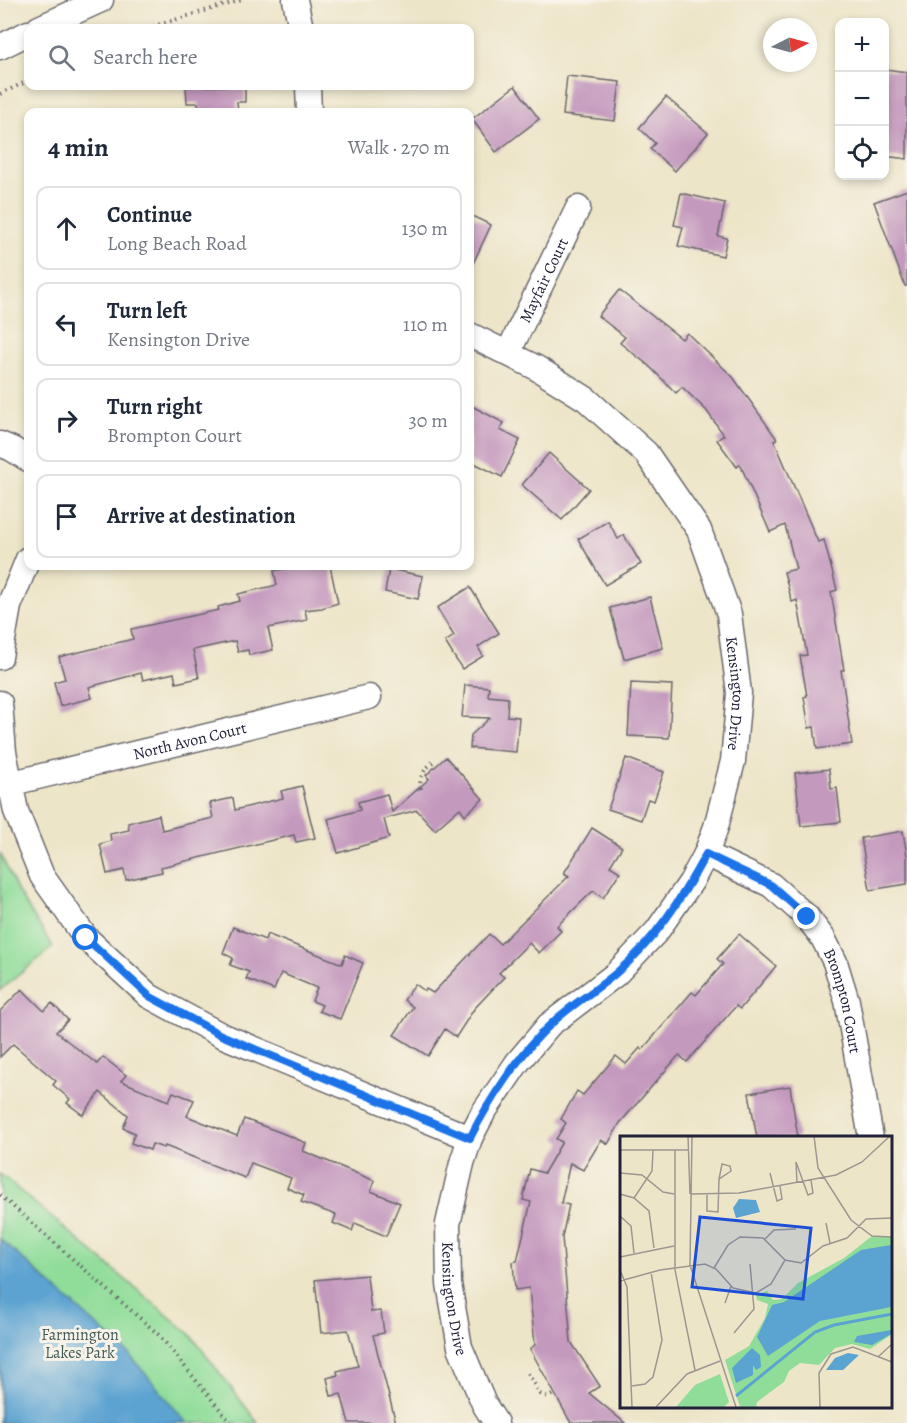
<!DOCTYPE html>
<meta charset="utf-8">
<style>
body{margin:0;font-family:Alegreya,serif;background:#f2f2f3;color:#1f2937}
.controls{position:absolute;right:18px;top:18px;display:grid;overflow:hidden;border-radius:12px;box-shadow:0 3px 9px #0003}
.controls button{width:54px;height:54px;display:grid;place-items:center;padding:0;border:0;border-bottom:2px solid #e0e1e3;background:#fff;color:#1f2937;font:30px sans-serif}
.compass{position:absolute;left:763px;top:18px;width:54px;height:54px;border-radius:50%;background:#fff;box-shadow:0 3px 9px #0003;rotate:84deg}
.stop{position:absolute;width:18px;height:18px;margin:-14px;border:4px solid #1a73e8;border-radius:50%;background:#fff}
.stop.end{background:#1a73e8;border-color:#fff;box-shadow:0 2px 6px #0008}
.list{margin:0;padding:0;list-style:none}
h2{display:flex;justify-content:space-between;align-items:center;height:78px;margin:0;padding:0 24px;font-size:26px}
h2 small{font-size:20px;font-weight:400;color:#747a83}
.list li{display:grid;grid-template-columns:39px 1fr auto;gap:18px;align-items:center;box-sizing:border-box;height:84px;margin:0 12px 12px;padding:0 12px;border:2px solid #e0e1e3;border-radius:12px}
.list b{display:block;font-size:22px;white-space:nowrap}
.list p{margin:0;font-size:20px;white-space:nowrap;color:#747a83}
.list em{font-size:20px;font-style:normal;color:#747a83}
.icon{flex:none;width:33px;height:33px;fill:none;stroke:currentColor;stroke-width:2;stroke-linecap:round;stroke-linejoin:round}
.map{position:relative;flex:none;width:907px;height:1423px;overflow:hidden}
.search{position:absolute;background:#fff;box-shadow:0 3px 9px #0003;left:24px;top:24px;width:450px;height:66px;display:flex;align-items:center;gap:15px;box-sizing:border-box;padding:0 21px;border-radius:12px;color:#747a83;font-size:22px}
.panel{position:absolute;background:#fff;box-shadow:0 3px 9px #0003;left:24px;top:108px;width:450px;height:462px;border-radius:12px}
.map>svg:first-child{display:block}
.green{fill:#90dd9a;stroke:#59806a;stroke-width:1.5}
.water{fill:#5ba3d1;stroke:#3e6286;stroke-width:1.5}
.building{fill:#c499be}
.lines{fill:none;stroke-linecap:round;stroke-linejoin:round}
.minor-casing{stroke:#69666c;stroke-width:27}
.path{stroke:#69666c;stroke-width:4;stroke-dasharray:1.5 4.5;stroke-linecap:butt}
.minor{stroke:#fff;stroke-width:24}
.route{stroke:#1a73e8;stroke-width:8}
.labels{text-anchor:middle;stroke-width:6;stroke-linejoin:round;paint-order:stroke}
.street-label{font-size:16px;fill:#22223b;stroke:#f7f3e8}
.park-label{font-size:16px;fill:#435a58;stroke:#f7f3e8}
.inset-river{fill:none;stroke:#5ba3d1;stroke-width:3}
.inset-road{fill:none;stroke:#9c9790;stroke-width:1.5}
.view{fill:#1d4ed8;fill-opacity:0.15;stroke:#1d4ed8;stroke-width:3}
.inset-edge{fill:none;stroke:#22223b;stroke-width:3}
</style>
<div class="map">
<svg width="907" height="1423" viewBox="0 0 907 1423">
<rect width="100%" height="100%" fill="#f7f3e8"/>
<filter id="ink" filterUnits="userSpaceOnUse"><feTurbulence type="fractalNoise" baseFrequency=".0167" numOctaves="2"/><feDisplacementMap in="SourceGraphic" scale="12" xChannelSelector="R" yChannelSelector="G"/><feConvolveMatrix kernelMatrix="1 2 1 2 8 2 1 2 1" color-interpolation-filters="sRGB"/></filter>
<filter id="wash" filterUnits="userSpaceOnUse"><feTurbulence type="fractalNoise" baseFrequency=".008" numOctaves="4" result="noise"/><feDisplacementMap in="SourceGraphic" scale="24" xChannelSelector="R" yChannelSelector="G"/><feGaussianBlur stdDeviation="1.35" result="paint"/><feColorMatrix in="noise" values="0 0 0 0 0 0 0 0 0 0 0 0 0 0 0 0 0 1.4 0 .05"/><feComposite in="paint" operator="in"/></filter>
<g filter="url(#wash)">
<rect width="100%" height="100%" fill="#ede5c8"/>
<g class="green">
<polygon points="0,853 18,892 53,947 0,990"/>
<polygon points="0,1174 190,1334 258,1423 0,1423"/>
</g>
<polygon class="water" points="0,1239 128,1353 187,1423 0,1423"/>
<g id="blocks">
<g class="building">
<polygon points="885,69 907,72 907,159 885,156"/>
<polygon points="567,76 620,82 615,121 563,115"/>
<polygon points="186,86 245,86 245,102 237,102 238,112 199,112 198,103 187,103"/>
<polygon points="515,86 539,119 496,152 472,119"/>
<polygon points="666,97 708,133 675,171 650,149 655,143 639,128"/>
<polygon points="907,190 907,286 905,286 874,202"/>
<polygon points="681,193 725,203 718,236 727,238 723,256 678,246 683,227 674,225"/>
<polygon points="470,215 491,225 470,270"/>
<polygon points="619,290 682,339 687,333 733,377 777,439 774,440 818,542 824,540 837,590 831,592 844,670 841,670 852,744 817,749 814,727 809,728 804,697 807,696 800,656 807,655 797,600 792,602 784,572 796,569 785,525 770,532 740,464 737,467 717,440 724,435 706,410 682,387 676,393 648,365 620,343 625,337 598,316"/>
<polygon points="470,405 504,423 500,430 520,440 502,477 470,461"/>
<polygon points="549,453 589,489 562,520 522,485"/>
<polygon points="608,521 618,539 624,535 641,564 605,585 578,539"/>
<polygon points="298,566 330,566 338,603 322,608 305,610 307,620 268,628 273,650 249,655 248,650 238,652 235,641 193,650 199,678 176,683 174,673 143,680 141,673 89,687 92,698 60,706 54,682 65,679 59,657 133,639 131,629 219,610 218,607 240,601 238,594 277,585 274,571"/>
<polygon points="389,569 423,576 418,599 385,592"/>
<polygon points="470,587 499,633 478,647 483,656 462,669 445,642 454,636 437,608"/>
<polygon points="650,597 663,648 624,659 610,608"/>
<polygon points="631,683 672,685 669,738 628,736"/>
<polygon points="465,685 489,687 488,696 508,698 507,716 519,717 516,752 470,748 471,735 490,718 462,717"/>
<polygon points="446,757 483,799 465,815 460,808 435,830 417,810 384,819 389,838 338,853 328,819 360,810 358,802 387,794 392,812 429,779 426,775"/>
<polygon points="626,758 664,772 654,801 648,799 641,820 608,809"/>
<polygon points="829,769 831,789 837,788 841,822 801,826 795,773"/>
<polygon points="302,786 315,838 296,842 294,835 161,867 162,872 126,880 124,870 107,874 100,844 111,841 110,834 129,830 128,823 159,815 162,830 213,818 210,803 233,798 235,810 283,798 281,791"/>
<polygon points="592,828 622,847 610,866 620,872 603,898 593,891 557,926 561,931 539,953 529,943 499,973 504,977 474,1009 456,1037 445,1029 428,1056 394,1035 413,1007 404,1000 415,984 425,991 426,989 433,993 489,934 500,944 569,876 564,873"/>
<polygon points="903,831 907,857 907,884 870,890 861,838"/>
<polygon points="233,927 265,940 267,934 342,964 345,955 363,963 340,1019 319,1011 322,1005 312,1001 317,988 281,973 274,990 246,979 249,972 230,965 233,958 223,953"/>
<polygon points="739,934 776,966 740,1009 736,1006 687,1062 679,1055 620,1123 608,1144 601,1140 583,1170 570,1163 561,1203 569,1205 562,1237 571,1342 600,1386 589,1393 625,1423 571,1423 530,1349 535,1345 529,1288 515,1290 513,1262 517,1261 531,1202 523,1200 530,1169 544,1173 562,1142 556,1139 566,1123 561,1119 577,1091 583,1095 616,1056 626,1064 640,1048 642,1050 692,992 696,995 723,964 717,959"/>
<polygon points="22,989 44,1011 52,1003 68,1020 56,1032 97,1064 103,1057 126,1075 121,1081 169,1101 173,1092 194,1100 187,1116 237,1136 244,1119 282,1133 306,1143 303,1151 375,1181 371,1191 400,1203 386,1236 355,1223 352,1231 333,1223 336,1215 301,1202 304,1195 287,1188 291,1178 251,1163 245,1178 165,1146 164,1148 152,1144 150,1150 131,1143 135,1133 123,1128 128,1115 100,1092 83,1115 67,1103 70,1099 53,1085 56,1081 13,1044 0,1057 0,1011"/>
<polygon points="790,1086 798,1138 757,1138 749,1093"/>
<polygon points="367,1275 371,1312 381,1311 384,1333 373,1335 396,1423 349,1423 341,1394 331,1396 327,1378 338,1375 337,1371 358,1366 348,1330 321,1333 315,1280"/>
</g>
</g>
</g>
<g filter="url(#ink)">
<use href="#blocks" fill-opacity="0" stroke="#69666c" stroke-width="1.5"/>
<g class="lines">
<g class="minor-casing">
<g id="minor">
<polyline points="295,0 301,28"/>
<polyline points="39,28 101,0"/>
<polyline points="0,47 28,33"/>
<polyline points="308,86 309,112"/>
<path id="s1" d="M 470,335 L 535,367 L 586,399 L 646,453 L 699,530 L 729,614 L 739,693 L 733,761 L 716,827 L 706,854 L 691,882 L 657,931 L 616,974 L 549,1025 L 517,1063 L 483,1113 L 470,1138 L 462,1163 L 448,1224 L 449,1284 L 460,1347 L 484,1404 L 496,1423"/>
<path id="s2" d="M 508,353 L 578,208"/>
<polyline points="0,444 12,449 28,459"/>
<polyline points="0,657 9,606 28,559"/>
<polyline points="0,703 4,752 16,811 42,876 86,938 149,996 221,1035 470,1138"/>
<path id="s3" d="M 0,786 L 369,697"/>
<path id="s4" d="M 706,854 L 771,885 L 807,917 L 823,938 L 835,962 L 847,1001 L 871,1138"/>
</g>
</g>
<g class="path">
<polyline points="147,28 242,0"/>
<polyline points="0,94 28,81"/>
<path d="M 421,789 C 418,777 425,769 433,762"/>
<polyline points="0,1195 159,1335 231,1423"/>
<polyline points="528,1373 540,1394 548,1397 554,1394"/>
</g>
<use href="#minor" class="minor"/>
</g>
</g>
<g class="lines" filter="url(#ink)">
<path class="route" d="M 86,938 L 149,996 L 221,1035 L 470,1138 C 488,1102 521,1052 550,1025 C 569,1006 594,992 615,974 C 654,942 682,898 706,854 L 771,885 L 807,917"/>
</g>
<g class="labels">
<g class="street-label">
<text dy="6" stroke="none"><textPath href="#s2" startOffset="81">Mayfair Court</textPath></text>
<text dy="6" stroke="none"><textPath href="#s1" startOffset="476">Kensington Drive</textPath></text>
<text dy="6" stroke="none"><textPath href="#s3" startOffset="195">North Avon Court</textPath></text>
<text dy="6" stroke="none"><textPath href="#s4" startOffset="213">Brompton Court</textPath></text>
<text dy="6" stroke="none"><textPath href="#s1" startOffset="1178">Kensington Drive</textPath></text>
</g>
<g class="park-label">
<text x="80" y="1340">Farmington<tspan x="80" dy="18">Lakes Park</tspan></text>
</g>
</g>
<g transform="translate(620 1136)">
<rect width="272" height="272" fill="#ede5c8"/>
<path d="M 252,100 L 271,101 L 271,199 L 250,213 L 232,208 L 215,212 L 199,229 L 180,227 L 169,235 L 164,246 L 137,266 L 136,271 L 120,271 L 105,224 L 129,210 L 145,182 L 148,168 L 137,164 L 136,159 L 147,155 L 153,164 L 162,163 L 178,147 L 224,122 ZM 100,238 L 109,266 L 104,271 L 56,271 L 75,249 Z" fill="#90dd9a"/>
<path d="M 119,63 L 136,64 L 140,76 L 116,82 L 113,72 ZM 271,109 L 271,171 L 200,185 L 148,220 L 137,201 L 152,169 L 164,166 L 241,114 ZM 271,194 L 271,198 L 252,209 L 234,206 L 237,200 ZM 132,212 L 140,219 L 141,231 L 136,234 L 133,229 L 133,239 L 116,247 L 112,232 ZM 228,217 L 239,219 L 223,234 L 206,234 L 215,222 Z" fill="#5ba3d1"/>
<path class="inset-river" d="M 116,260 L 195,196 L 214,189 L 272,178"/>
<path class="inset-road" d="M 68,0 L 70,58M 72,0 L 70,129 L 116,271M 194,0 L 198,32 L 231,84 L 252,100 L 272,101M 0,14 L 68,14M 55,14 L 55,134 L 75,234M 102,28 L 110,30 L 111,35 L 99,43 ZM 0,37 L 22,39 L 43,56 L 54,58M 150,37 L 157,65 L 162,63 L 160,50M 177,47 L 176,26 L 188,59 L 193,57 L 191,44M 0,58 L 14,62 L 29,75 L 34,112M 71,58 L 119,57 L 216,39 L 242,26 L 270,0M 87,58 L 87,75 L 98,76 L 99,43M 14,62 L 32,35 L 33,14M 0,80 L 11,90 L 14,117M 206,87 L 210,107M 145,103 L 154,94 L 176,93M 0,121 L 54,110M 94,132 L 108,109 L 120,101 L 143,102 L 165,124 L 181,127 L 203,110 L 227,102 L 246,83 L 272,82M 0,134 L 7,151 L 12,271M 0,145 L 40,134 L 85,128 L 96,133 L 113,152 L 136,157 L 151,148 L 165,124M 105,167 L 111,150M 114,197 L 134,173 L 130,128M 258,221 L 272,208M 12,250 L 25,248 L 33,241 L 42,204 L 31,136M 36,271 L 67,238 L 100,225M 200,271 L 199,237 L 211,218 L 233,211 L 272,226"/>
<path class="view" d="M 80,81 L 191,92 L 183,163 L 72,151 Z"/>
<rect width="272" height="272" class="inset-edge"/>
</g>
</svg>
<div class="controls">
<button>+</button>
<button>−</button>
<button><svg class="icon" aria-label="locate" viewBox="0 0 24 24"><circle cx="12" cy="12" r="6"/><path d="M12 2v4M12 18v4M2 12h4M18 12h4"/></svg></button>
</div>
<svg class="compass" viewBox="-18 -18 36 36"><path d="M0-13l5 13h-10z" fill="#e53935"/><path d="M0 13l5-13h-10z" fill="#747a83"/></svg>
<div class="stop" style="left:86px;top:938px"></div>
<div class="stop end" style="left:807px;top:917px"></div>
<div class="search"><svg class="icon" aria-label="search" viewBox="0 0 24 24"><circle cx="10" cy="10" r="6"/><path d="M15 15l6 6"/></svg>Search here</div>
<section class="panel">
<h2>4 min<small>Walk · 270 m</small></h2>
<ul class="list">
<li><svg class="icon" aria-label="ahead" viewBox="0 0 24 24"><path d="M12 20V5M6 11l6-6 6 6"/></svg><div><b>Continue</b><p>Long Beach Road</p></div><em>130 m</em></li>
<li><svg class="icon" aria-label="left" viewBox="0 0 24 24"><path d="M17 20v-9H6M10 6l-5 5 5 5"/></svg><div><b>Turn left</b><p>Kensington Drive</p></div><em>110 m</em></li>
<li><svg class="icon" aria-label="right" viewBox="0 0 24 24"><path d="M7 20v-9h11M14 6l5 5-5 5"/></svg><div><b>Turn right</b><p>Brompton Court</p></div><em>30 m</em></li>
<li><svg class="icon" aria-label="arrive" viewBox="0 0 24 24"><path d="M6 21V4h12l-3 4 3 4H6"/></svg><div><b>Arrive at destination</b></div></li>
</ul>
</section>
</div>
